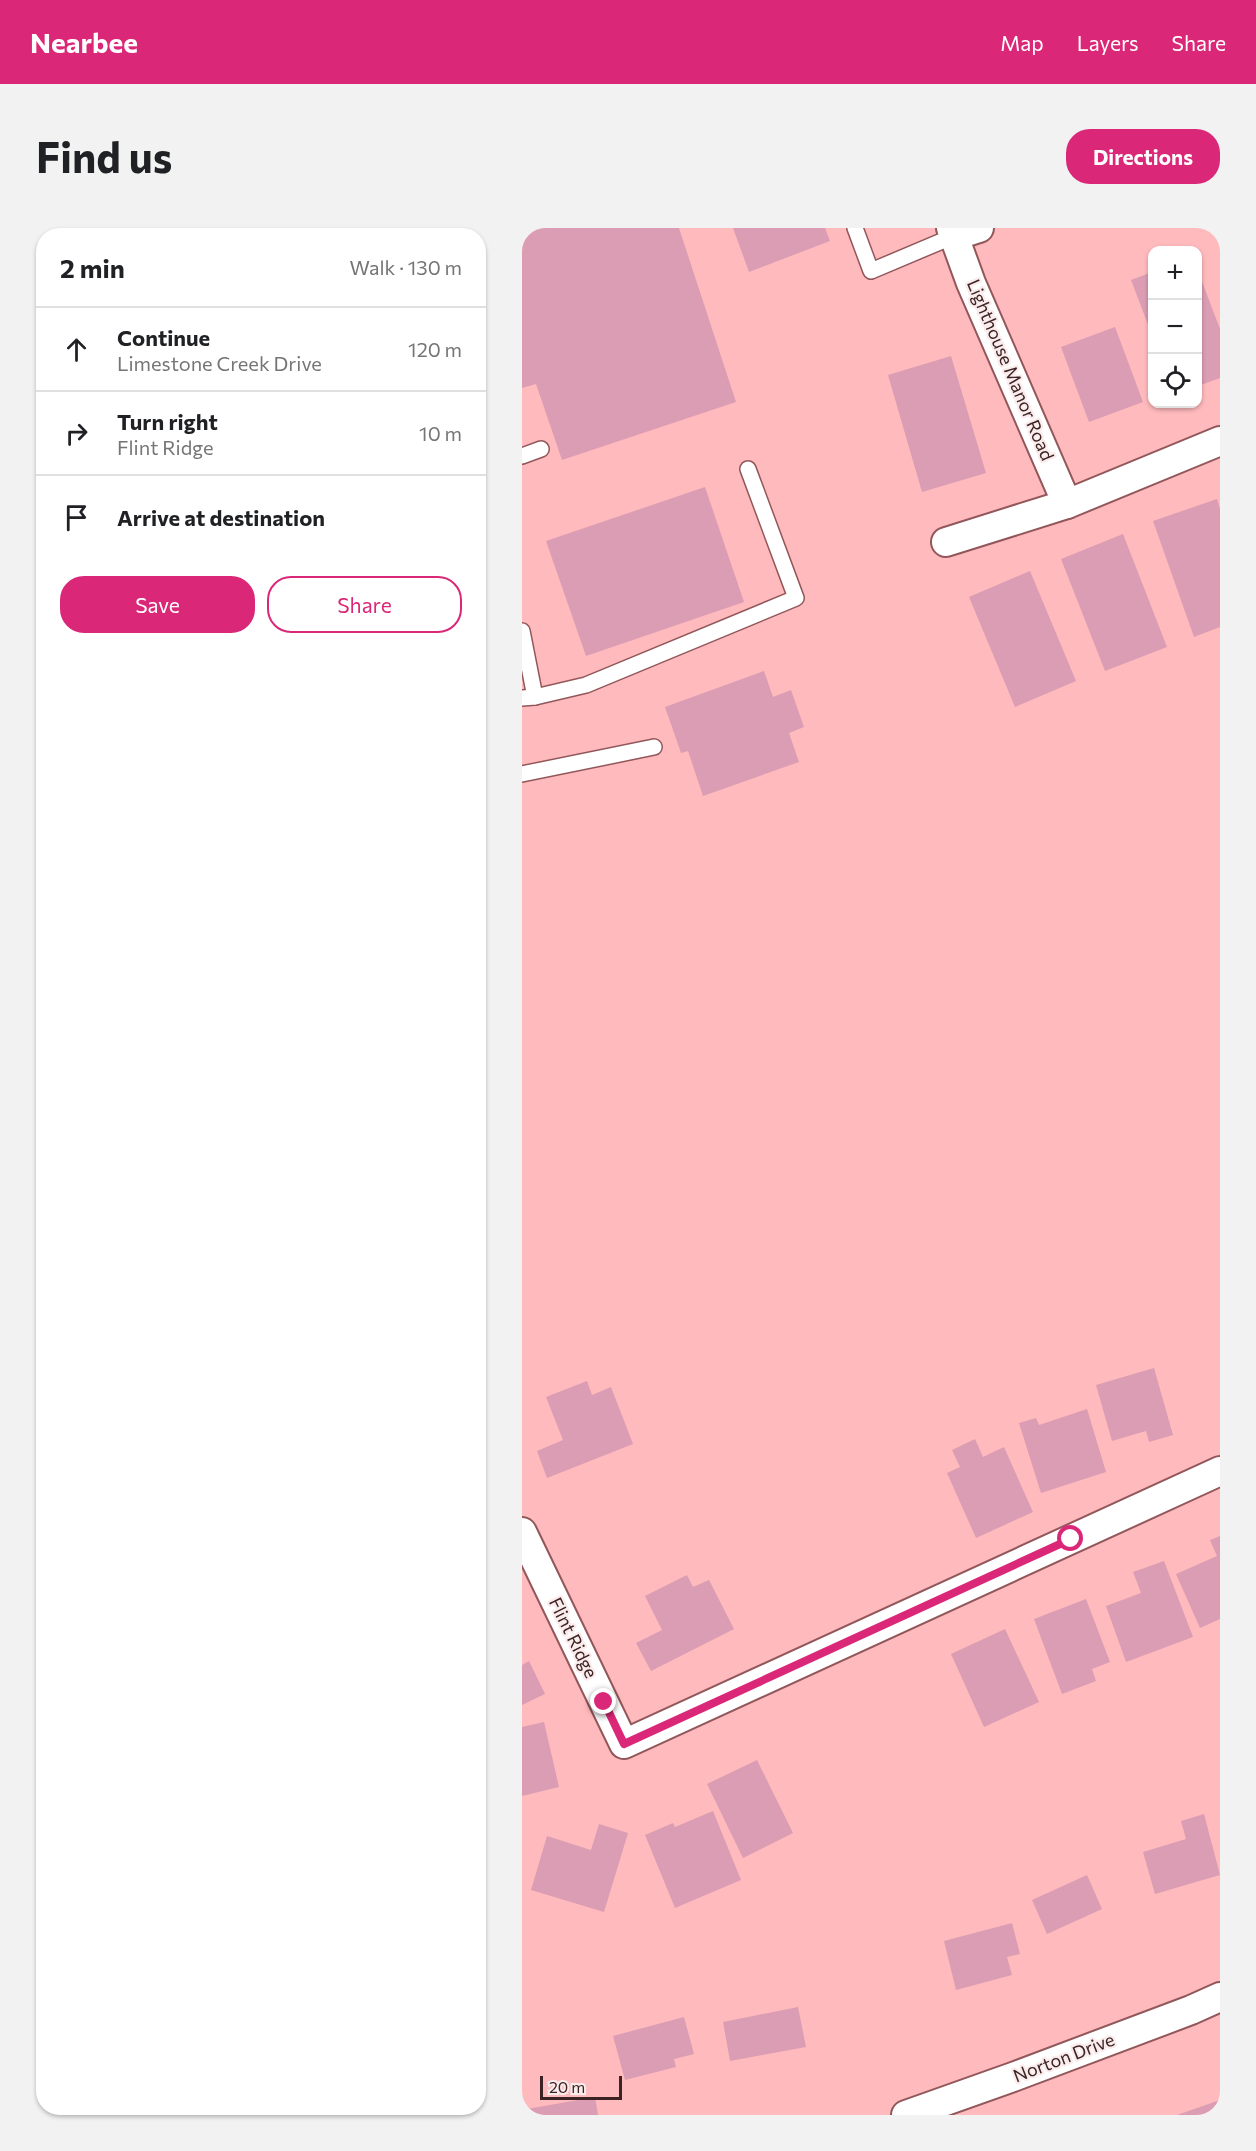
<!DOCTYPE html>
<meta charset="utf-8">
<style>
body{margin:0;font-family:Commissioner,sans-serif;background:#f2f2f2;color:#202124}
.controls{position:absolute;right:18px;top:18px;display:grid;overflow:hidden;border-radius:12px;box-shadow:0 2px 4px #0004}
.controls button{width:54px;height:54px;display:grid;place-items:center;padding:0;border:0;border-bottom:2px solid #e0e0e0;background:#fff;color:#202124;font:30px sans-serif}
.scale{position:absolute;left:18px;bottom:15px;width:82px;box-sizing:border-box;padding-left:6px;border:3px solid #3c2223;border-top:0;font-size:16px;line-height:21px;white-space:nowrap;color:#3c2223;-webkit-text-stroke:4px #faecec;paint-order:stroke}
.stop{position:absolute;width:18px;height:18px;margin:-14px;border:4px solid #db2777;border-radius:50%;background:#fff}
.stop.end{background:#db2777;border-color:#fff;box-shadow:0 2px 6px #0008}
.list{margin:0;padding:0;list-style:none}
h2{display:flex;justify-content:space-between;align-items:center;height:78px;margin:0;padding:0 24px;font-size:26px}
h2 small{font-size:20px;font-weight:400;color:#757577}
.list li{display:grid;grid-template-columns:39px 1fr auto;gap:18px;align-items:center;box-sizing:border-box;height:84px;padding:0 24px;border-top:2px solid #e0e0e0}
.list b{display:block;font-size:22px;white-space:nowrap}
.list p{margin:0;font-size:20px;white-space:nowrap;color:#757577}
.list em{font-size:20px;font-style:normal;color:#757577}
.actions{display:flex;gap:12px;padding:18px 24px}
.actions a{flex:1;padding:14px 0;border:2px solid #db2777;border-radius:24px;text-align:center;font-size:21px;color:#db2777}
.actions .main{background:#db2777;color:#fff}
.icon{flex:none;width:33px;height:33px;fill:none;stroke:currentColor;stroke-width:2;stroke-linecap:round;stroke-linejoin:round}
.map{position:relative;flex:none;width:698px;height:1887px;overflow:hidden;border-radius:24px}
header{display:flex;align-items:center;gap:36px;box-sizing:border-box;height:84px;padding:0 30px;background:#db2777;color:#fff}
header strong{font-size:28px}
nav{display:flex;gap:33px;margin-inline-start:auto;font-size:21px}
.intro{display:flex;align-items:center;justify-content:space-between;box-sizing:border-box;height:144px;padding:0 36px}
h1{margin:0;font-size:42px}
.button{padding:15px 27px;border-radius:24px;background:#db2777;color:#fff;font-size:21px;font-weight:700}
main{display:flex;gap:36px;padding:0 36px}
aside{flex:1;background:#fff;border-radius:24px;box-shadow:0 2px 4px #0004}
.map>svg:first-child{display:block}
.building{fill:#db9db3}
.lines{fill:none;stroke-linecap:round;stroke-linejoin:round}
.service-casing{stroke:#92575a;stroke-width:18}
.minor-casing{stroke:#92575a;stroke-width:32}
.service{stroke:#fff;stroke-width:15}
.minor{stroke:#fff;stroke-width:28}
.route{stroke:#db2777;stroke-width:8}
.labels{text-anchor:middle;stroke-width:4.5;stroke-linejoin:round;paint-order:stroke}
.street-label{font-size:18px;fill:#3c2223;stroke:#faecec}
</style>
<header>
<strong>Nearbee</strong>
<nav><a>Map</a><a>Layers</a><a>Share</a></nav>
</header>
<div class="intro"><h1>Find us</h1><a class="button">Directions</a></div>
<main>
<aside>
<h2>2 min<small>Walk · 130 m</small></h2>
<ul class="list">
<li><svg class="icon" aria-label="ahead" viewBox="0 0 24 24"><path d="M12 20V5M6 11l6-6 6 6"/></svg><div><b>Continue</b><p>Limestone Creek Drive</p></div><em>120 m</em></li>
<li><svg class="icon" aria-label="right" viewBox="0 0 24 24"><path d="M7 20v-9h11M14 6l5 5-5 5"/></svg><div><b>Turn right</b><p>Flint Ridge</p></div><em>10 m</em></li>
<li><svg class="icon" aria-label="arrive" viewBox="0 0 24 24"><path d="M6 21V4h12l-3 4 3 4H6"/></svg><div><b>Arrive at destination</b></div></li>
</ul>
<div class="actions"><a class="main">Save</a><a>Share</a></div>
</aside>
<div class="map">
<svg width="698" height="1887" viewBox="0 0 698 1887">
<rect width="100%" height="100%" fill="#ffbabd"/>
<g class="building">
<polygon points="0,0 157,0 214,174 40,232 14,156 0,160"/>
<polygon points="211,0 303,0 308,13 227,44"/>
<polygon points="676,43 698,101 698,150 676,158"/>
<polygon points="630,44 630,107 609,52"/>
<polygon points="593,99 621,174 567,194 539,119"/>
<polygon points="429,128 464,245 400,264 366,147"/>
<polygon points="183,259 222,374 64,428 24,313"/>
<polygon points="695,271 698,281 698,399 672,409 631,293"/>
<polygon points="601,306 645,419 583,443 539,331"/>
<polygon points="508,343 554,453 493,479 447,369"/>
<polygon points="242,443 251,469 269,462 282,499 267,505 277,534 181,568 166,523 159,525 143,479"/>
<polygon points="632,1140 651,1207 627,1214 624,1203 590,1213 574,1157"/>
<polygon points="65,1153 70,1167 89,1159 111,1216 25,1250 15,1223 41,1212 24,1169"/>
<polygon points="565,1181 584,1244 519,1265 497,1195 514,1190 517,1197"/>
<polygon points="453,1211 461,1229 482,1219 511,1284 454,1310 425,1245 438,1239 430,1222"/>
<polygon points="698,1308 698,1391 678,1400 654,1346 695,1328 688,1312"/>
<polygon points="642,1333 671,1409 604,1434 584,1378 619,1365 611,1344"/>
<polygon points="165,1347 171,1359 187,1352 212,1401 129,1443 114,1415 140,1402 123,1368"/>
<polygon points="564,1371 588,1434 570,1441 574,1453 540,1466 512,1391"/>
<polygon points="483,1401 517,1474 462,1499 429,1426"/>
<polygon points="7,1433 23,1466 0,1477 0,1437"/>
<polygon points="22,1494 37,1559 0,1568 0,1499"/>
<polygon points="235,1532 271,1605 221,1630 185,1556"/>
<polygon points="191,1583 219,1652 153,1680 123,1607 151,1595 153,1599"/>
<polygon points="682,1586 698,1647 633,1666 621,1624 664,1611 659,1593"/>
<polygon points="77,1596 106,1605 82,1684 9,1662 25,1608 69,1622"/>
<polygon points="565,1647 580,1681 525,1706 510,1672"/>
<polygon points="490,1695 498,1726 485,1729 490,1747 434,1762 422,1713"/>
<polygon points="276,1779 284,1819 208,1833 201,1794"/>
<polygon points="162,1789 172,1826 152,1831 154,1839 103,1852 91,1808"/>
<polygon points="73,1869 76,1887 6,1887 5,1881"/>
<polygon points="698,1872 698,1887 655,1887"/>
</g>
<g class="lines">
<g class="service-casing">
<g id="service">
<polyline points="333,0 349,43 432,8"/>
<polyline points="0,228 19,221"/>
<polyline points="0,403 13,469"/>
<polyline points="0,470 13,469 64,457 274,370 226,241"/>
<polyline points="0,546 132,519"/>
</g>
</g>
<g class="minor-casing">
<g id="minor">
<polyline points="429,0 449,55 545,276"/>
<polyline points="432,8 457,0"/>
<polyline points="424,314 545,276 698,213"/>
<polyline points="0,1304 102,1516 698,1243"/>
<polyline points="384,1887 491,1849 669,1782 698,1769"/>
</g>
</g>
<use href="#service" class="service"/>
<use href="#minor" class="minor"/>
</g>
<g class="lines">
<polyline class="route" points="82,1474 102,1516 549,1311"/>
</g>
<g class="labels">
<g class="street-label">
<text transform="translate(488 142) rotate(67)" y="6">Lighthouse Manor Road</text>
<text transform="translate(51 1410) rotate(64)" y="6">Flint Ridge</text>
<text transform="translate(542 1830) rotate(-21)" y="6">Norton Drive</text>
</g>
</g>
</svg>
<div class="controls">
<button>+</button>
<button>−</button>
<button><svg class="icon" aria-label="locate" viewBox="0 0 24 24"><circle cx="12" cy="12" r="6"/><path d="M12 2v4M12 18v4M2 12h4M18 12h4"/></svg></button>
</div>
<div class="scale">20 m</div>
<div class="stop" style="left:549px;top:1311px"></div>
<div class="stop end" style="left:82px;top:1474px"></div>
</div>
</main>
